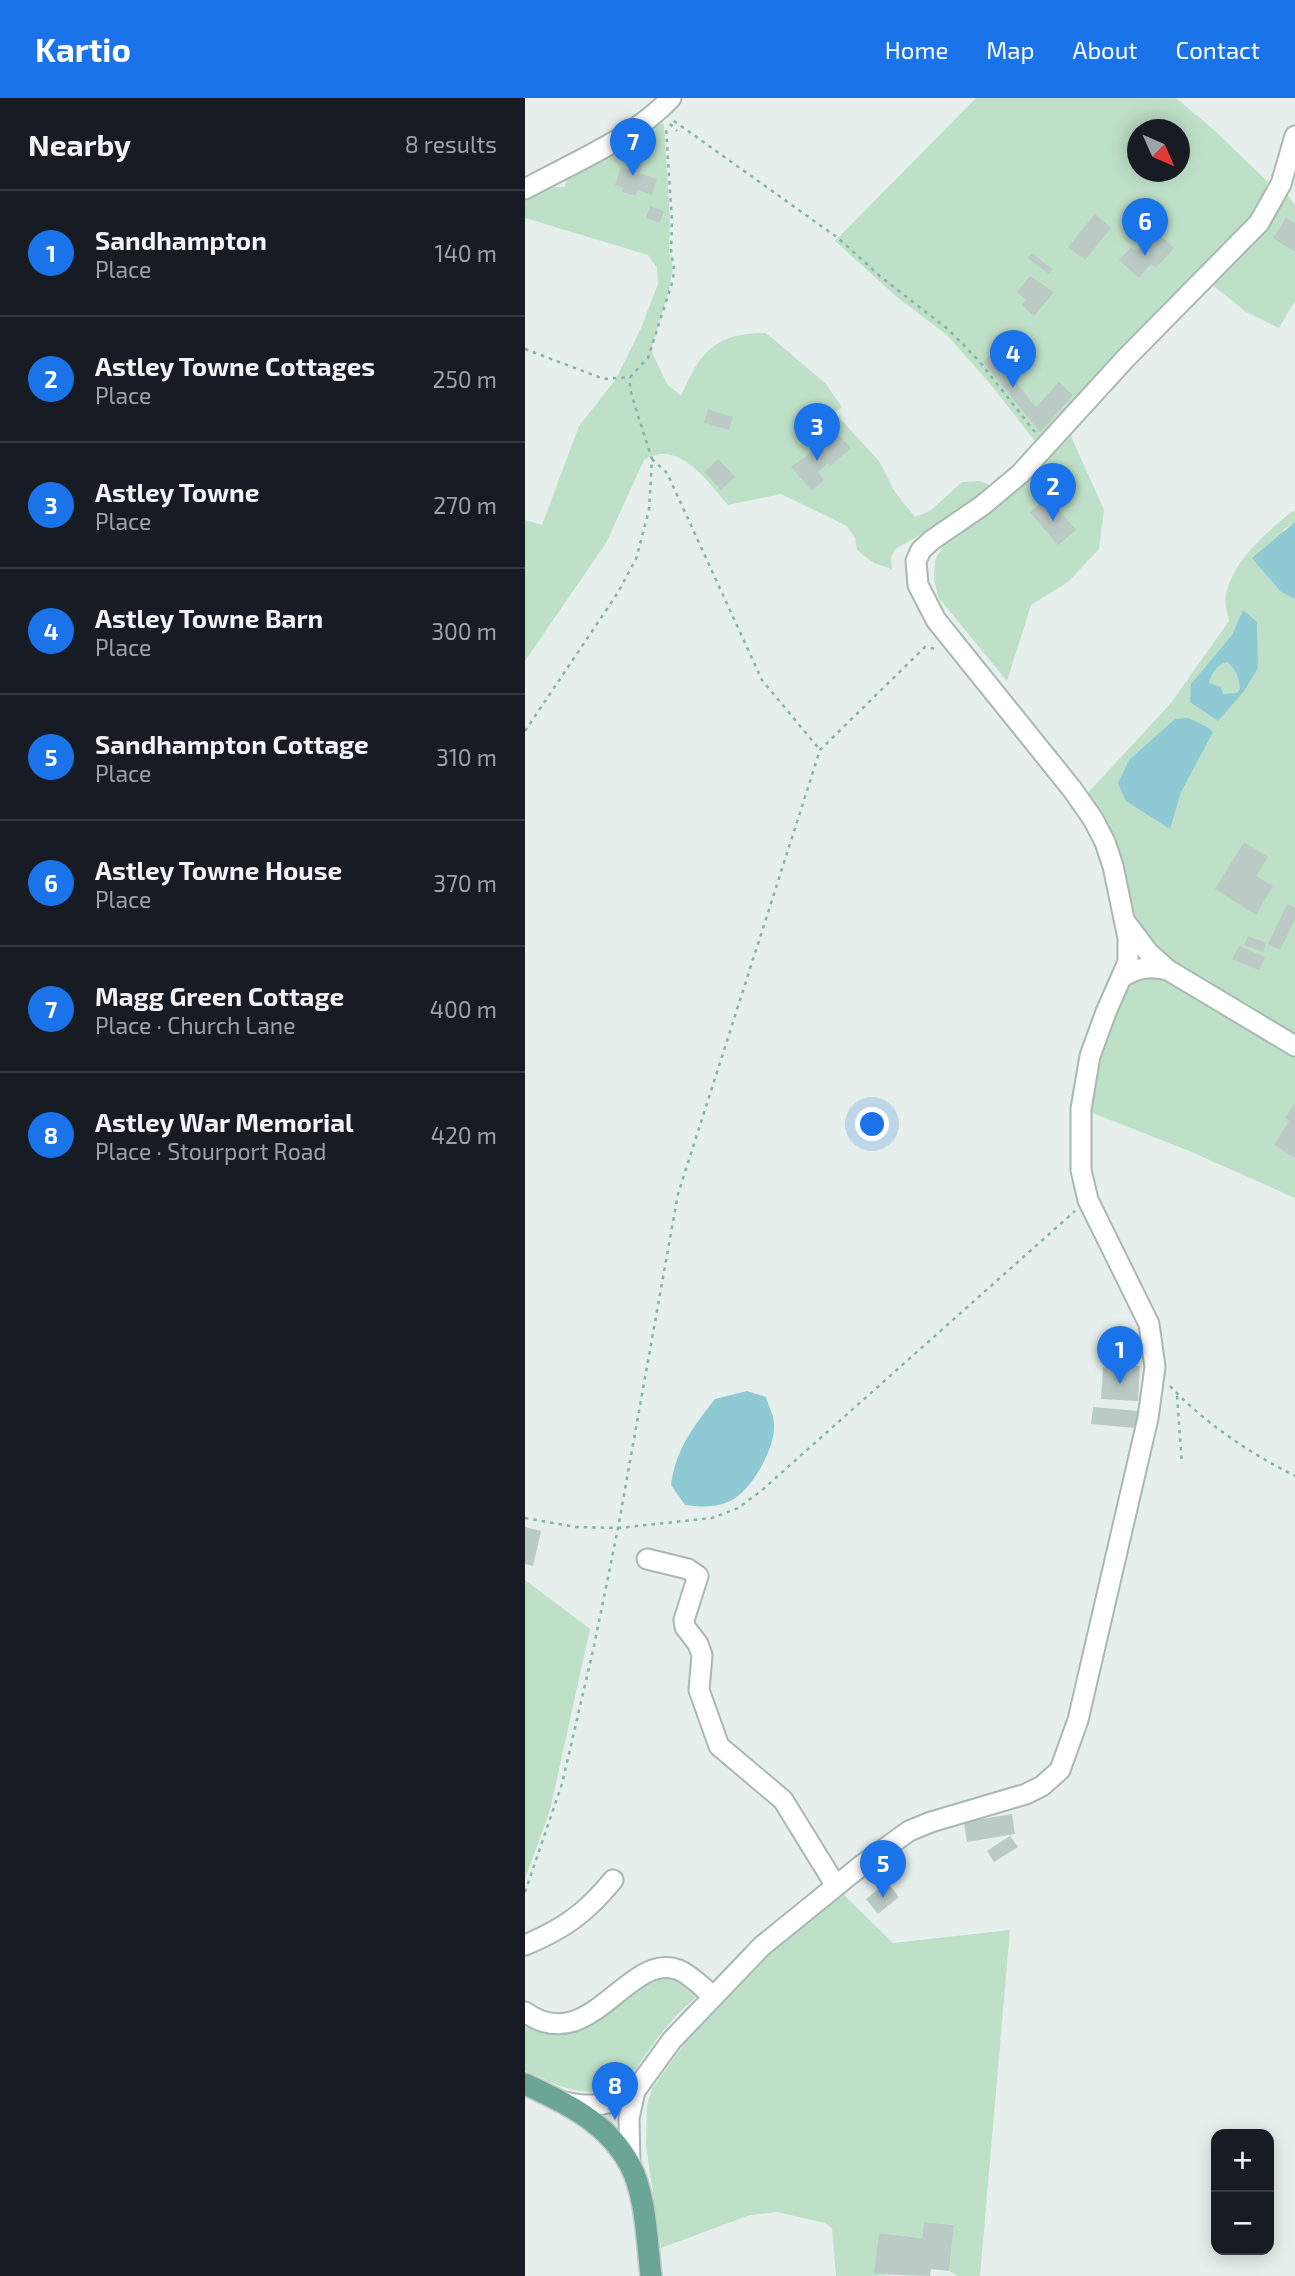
<!DOCTYPE html>
<meta charset="utf-8">
<style>
body{margin:0;font-family:"Exo 2",sans-serif;background:#242831;color:#f1f3f6}
.controls{position:absolute;right:21px;bottom:21px;display:grid;overflow:hidden;border-radius:14px;box-shadow:0 4px 18px #0003}
.controls button{width:63px;height:63px;display:grid;place-items:center;padding:0;border:0;border-bottom:2px solid #363941;background:#171b24;color:#f1f3f6;font:35px sans-serif}
.compass{position:absolute;left:602px;top:21px;width:63px;height:63px;border-radius:50%;background:#171b24;box-shadow:0 4px 18px #0003;rotate:135deg}
.you{position:absolute;left:348px;top:1027px;width:24px;height:24px;margin:-18px;border:5px solid #fff;border-radius:50%;background:#1a73e8;box-shadow:0 0 0 10px #1a73e833}
.badge{display:grid;place-items:center;width:46px;height:46px;border-radius:50%;background:#1a73e8;color:#fff;font-size:23px;font-weight:700}
.pin{position:absolute;translate:-50% -58px;filter:drop-shadow(0 2px 4px #0008)}
.pin::after{content:'';position:absolute;top:37px;width:24px;height:21px;background:inherit;clip-path:polygon(0 0,100% 0,50% 100%)}
.list{margin:0;padding:0;list-style:none}
h2{display:flex;justify-content:space-between;align-items:center;height:91px;margin:0;padding:0 28px;font-size:30px}
h2 small{font-size:23px;font-weight:400;color:#9ea1a6}
.list li{display:grid;grid-template-columns:46px 1fr auto;gap:21px;align-items:center;box-sizing:border-box;height:126px;padding:0 28px;border-top:2px solid #363941}
.list b{display:block;font-size:26px;white-space:nowrap}
.list p{margin:0;font-size:23px;white-space:nowrap;color:#9ea1a6}
.list em{font-size:23px;font-style:normal;color:#9ea1a6}
.map{position:relative;flex:none;width:770px;height:2178px;overflow:hidden}
header{display:flex;align-items:center;gap:42px;box-sizing:border-box;height:98px;padding:0 35px;background:#1a73e8;color:#fff}
header strong{font-size:33px}
nav{display:flex;gap:38px;margin-inline-start:auto;font-size:24px}
main{display:flex}
aside{flex:1;background:#171b24}
.map>svg:first-child{display:block}
.green{fill:#bfe0c8;fill-rule:evenodd}
.water{fill:#8ec9d4;fill-rule:evenodd}
.building{fill:#bbcac4}
.lines{fill:none;stroke-linecap:round;stroke-linejoin:round}
.minor-casing{stroke:#a8b8b2;stroke-width:23}
.major-casing{stroke:#c2cac8;stroke-width:24}
.path{stroke:#86b3a5;stroke-width:2.5;stroke-dasharray:3.5 5;stroke-linecap:butt}
.minor{stroke:#fff;stroke-width:19}
.major{stroke:#6aa596;stroke-width:21}
</style>
<header>
<strong>Kartio</strong>
<nav><a>Home</a><a>Map</a><a>About</a><a>Contact</a></nav>
</header>
<main>
<aside>
<h2>Nearby<small>8 results</small></h2>
<ul class="list">
<li><span class="badge">1</span><div><b>Sandhampton</b><p>Place</p></div><em>140 m</em></li>
<li><span class="badge">2</span><div><b>Astley Towne Cottages</b><p>Place</p></div><em>250 m</em></li>
<li><span class="badge">3</span><div><b>Astley Towne</b><p>Place</p></div><em>270 m</em></li>
<li><span class="badge">4</span><div><b>Astley Towne Barn</b><p>Place</p></div><em>300 m</em></li>
<li><span class="badge">5</span><div><b>Sandhampton Cottage</b><p>Place</p></div><em>310 m</em></li>
<li><span class="badge">6</span><div><b>Astley Towne House</b><p>Place</p></div><em>370 m</em></li>
<li><span class="badge">7</span><div><b>Magg Green Cottage</b><p>Place · Church Lane</p></div><em>400 m</em></li>
<li><span class="badge">8</span><div><b>Astley War Memorial</b><p>Place · Stourport Road</p></div><em>420 m</em></li>
</ul>
</aside>
<div class="map">
<svg width="770" height="2178" viewBox="0 0 770 2178">
<rect width="100%" height="100%" fill="#e6efeb"/>
<g class="green">
<path d="M 451,0 L 651,0 L 689,32 L 743,84 L 726,122 L 512,346 L 467,288 L 422,237 L 373,200 L 310,143 ZM 612,32 L 654,32 L 654,74 L 612,74 Z"/>
<path d="M 136,25 L 139,26 L 145,121 L 144,154 L 148,169 L 144,192 L 126,252 L 142,286 L 156,298 C 176,253 190,235 241,235 L 300,285 L 317,309 L 310,315 L 354,363 L 370,394 L 390,419 L 405,413 L 437,384 L 456,383 L 466,388 L 420,423 L 370,451 L 366,460 L 367,471 L 349,465 L 332,452 L 330,440 L 322,428 L 256,396 L 203,407 C 183,384 153,340 119,362 L 81,445 L 0,563 L 0,422 L 17,427 L 54,328 L 91,281 L 116,230 L 133,186 L 132,170 L 123,157 L 0,120 L 0,100 L 24,89 L 40,89 L 43,77 Z"/>
<path d="M 761,95 L 770,107 L 770,203 L 754,230 L 721,214 L 685,185 C 716,156 743,134 761,95 Z"/>
<polygon points="545,336 579,412 574,451 543,484 506,507 482,583 413,499 409,480 410,462 418,449 469,411 504,379"/>
<path d="M 770,413 L 770,424 L 758,432 L 756,494 L 770,501 L 770,1100 L 664,1053 L 565,1014 C 569,981 581,905 608,884 C 619,876 636,877 650,876 C 645,854 626,847 615,828 C 604,807 602,782 595,759 C 588,736 574,716 561,697 L 646,605 L 704,523 C 702,515 699,504 701,496 C 710,461 738,438 765,415 Z"/>
<polygon points="0,1482 65,1531 25,1712 0,1781"/>
<polygon points="316,1794 368,1845 485,1832 455,2178 433,2178 424,2173 429,2127 399,2124 397,2140 354,2135 350,2176 367,2178 311,2178 307,2130 300,2125 252,2114 225,2117 136,2150 121,2048 122,2007 127,1991 167,1935 248,1848"/>
<path d="M 142,1876 L 162,1886 L 173,1897 C 159,1910 146,1922 135,1937 C 111,1966 103,1999 57,1993 C 37,1991 18,1980 0,1973 L 0,1924 L 34,1935 L 50,1933 L 129,1880 Z"/>
</g>
<g class="water">
<polygon points="770,424 770,501 756,494 727,460"/>
<path d="M 718,512 L 732,524 L 733,570 L 719,593 L 693,623 L 665,604 L 666,586 L 707,537 ZM 702,564 C 711,571 714,579 715,591 L 712,595 L 698,596 L 696,589 L 684,585 C 687,575 691,567 702,564 Z"/>
<polygon points="664,620 682,629 688,634 656,694 645,731 601,703 593,685 604,662 650,621"/>
<path d="M 222,1293 L 241,1299 C 243,1307 249,1317 249,1326 C 251,1349 226,1395 203,1404 C 188,1410 175,1409 160,1407 L 146,1387 C 151,1351 168,1329 190,1301 Z"/>
</g>
<g class="building">
<polygon points="107,62 118,65 114,75 132,81 127,97 113,92 111,98 97,94 99,90 90,87 96,69 104,72"/>
<polygon points="125,108 139,113 135,125 121,120"/>
<polygon points="570,116 586,130 560,162 543,149"/>
<polygon points="761,120 770,125 770,154 748,140"/>
<polygon points="630,133 649,150 631,170 626,166 614,180 594,162 606,149 611,153"/>
<polygon points="507,155 527,171 524,176 503,160"/>
<polygon points="505,178 529,194 509,218 497,207 501,202 492,194"/>
<polygon points="471,251 481,260 476,266 511,309 534,284 548,297 515,334 458,264"/>
<polygon points="183,311 208,319 204,332 179,325"/>
<polygon points="311,334 326,350 305,368 303,365 293,374 299,382 287,393 266,369 292,350 290,347 302,336 305,340"/>
<polygon points="193,361 210,379 196,392 179,374"/>
<polygon points="523,399 551,432 533,447 505,414"/>
<polygon points="719,744 743,759 731,778 748,788 731,817 690,791"/>
<polygon points="762,806 770,810 770,822 755,852 743,846"/>
<polygon points="723,838 741,845 738,854 719,847"/>
<polygon points="714,848 740,859 734,872 707,861"/>
<polygon points="770,1005 770,1060 749,1047 764,1023 760,1020"/>
<polygon points="594,1267 615,1268 613,1303 576,1301 578,1269 592,1270"/>
<polygon points="568,1309 613,1313 611,1330 566,1326"/>
<polygon points="0,1429 16,1433 8,1468 0,1466"/>
<polygon points="487,1716 490,1736 442,1744 439,1724"/>
<polygon points="485,1738 493,1749 469,1764 462,1753"/>
<polygon points="362,1784 374,1799 353,1816 341,1801"/>
<polygon points="399,2124 429,2127 424,2173 406,2171 405,2178 349,2176 354,2135 397,2140"/>
</g>
<g class="lines">
<g class="minor-casing">
<g id="minor">
<path d="M 0,91 C 47,65 109,40 146,0"/>
<polyline points="602,826 623,854 642,871"/>
<path d="M 597,879 C 613,869 625,868 643,872 L 770,948"/>
<polyline points="122,1461 163,1471 173,1478 159,1522 160,1529 173,1546 177,1557 174,1592 194,1648 258,1702 311,1788"/>
<path d="M 0,1847 C 39,1831 62,1814 88,1782"/>
<path d="M 0,1914 C 65,1961 103,1852 154,1872 C 166,1877 177,1889 188,1898"/>
<path d="M 39,2004 C 67,2010 86,2008 110,1993"/>
<polyline points="105,2067 104,2020 110,1993 147,1942 237,1848 337,1767 384,1733 406,1724 501,1696 517,1688 535,1672 553,1622 623,1320 630,1269 624,1226 563,1102 556,1072 556,1011 565,958 581,914 603,864 603,840 588,768 580,744 568,721 547,691 411,522 393,487 391,463 396,452 407,442 458,407 495,376 601,260 734,125 756,86 770,38"/>
</g>
</g>
<g class="major-casing">
<path id="major" d="M 0,1986 C 41,2005 83,2025 105,2067 C 121,2097 122,2144 126,2178"/>
</g>
<g class="path">
<polyline points="149,23 313,140 356,179 424,232 454,263 510,334"/>
<polyline points="145,26 152,33"/>
<polyline points="0,251 79,281 105,279 123,260 148,182 149,169 146,155 147,124 141,30"/>
<polyline points="127,361 142,375 237,582 295,652"/>
<polyline points="0,633 92,496 111,461 124,412 127,361 110,308 105,291 105,279"/>
<path d="M 645,1288 C 681,1326 723,1354 770,1378"/>
<polyline points="652,1298 657,1366"/>
<polyline points="0,1420 51,1429 93,1430 187,1420 213,1410 236,1393 550,1113"/>
<polyline points="0,1794 37,1686 69,1548 93,1430 153,1096 295,652 400,549 411,551"/>
</g>
<use href="#minor" class="minor"/>
<use href="#major" class="major"/>
</g>
</svg>
<div class="controls">
<button>+</button>
<button>−</button>
</div>
<svg class="compass" viewBox="-18 -18 36 36"><path d="M0-13l5 13h-10z" fill="#e53935"/><path d="M0 13l5-13h-10z" fill="#9ea1a6"/></svg>
<div class="you"></div>
<div class="pin badge" style="left:595px;top:1286px">1</div>
<div class="pin badge" style="left:528px;top:423px">2</div>
<div class="pin badge" style="left:292px;top:363px">3</div>
<div class="pin badge" style="left:488px;top:290px">4</div>
<div class="pin badge" style="left:358px;top:1800px">5</div>
<div class="pin badge" style="left:620px;top:158px">6</div>
<div class="pin badge" style="left:108px;top:78px">7</div>
<div class="pin badge" style="left:90px;top:2022px">8</div>
</div>
</main>
